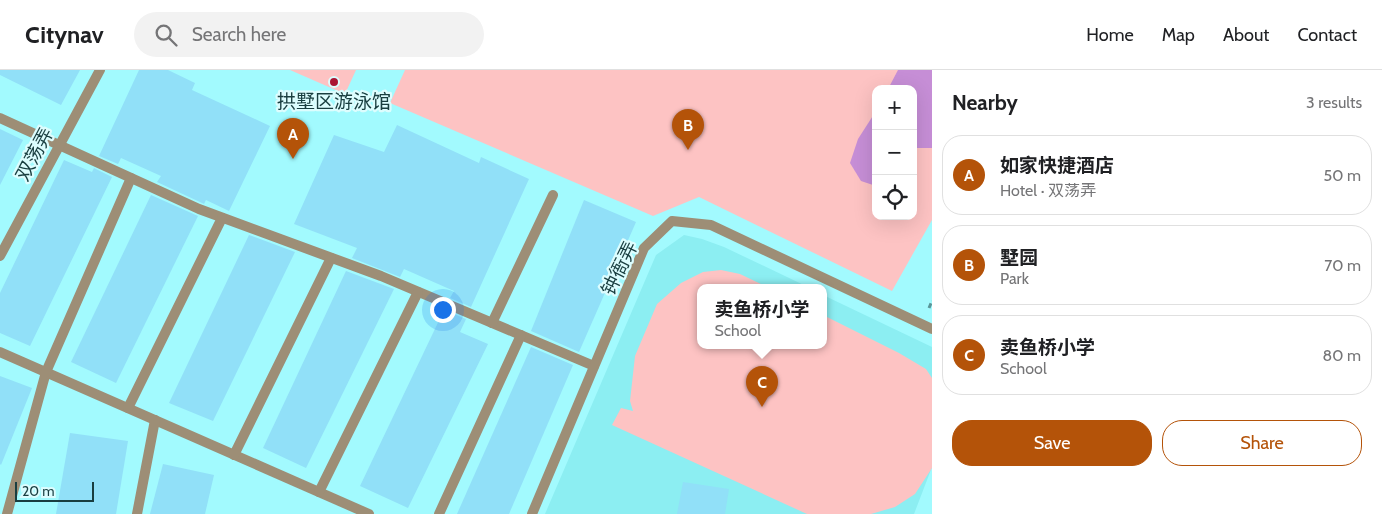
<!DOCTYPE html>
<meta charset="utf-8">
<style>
body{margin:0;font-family:Cabin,"Noto Sans SC",sans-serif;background:#f2f2f2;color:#202124}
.controls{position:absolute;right:15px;top:15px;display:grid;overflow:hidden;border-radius:10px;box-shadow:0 5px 20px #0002}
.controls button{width:45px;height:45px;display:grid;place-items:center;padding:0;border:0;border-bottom:1px solid #e0e0e0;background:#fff;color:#202124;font:25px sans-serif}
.scale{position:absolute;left:15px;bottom:12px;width:79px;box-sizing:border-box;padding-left:5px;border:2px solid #193e40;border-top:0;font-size:14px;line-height:18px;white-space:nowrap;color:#193e40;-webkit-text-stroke:4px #ddfdfe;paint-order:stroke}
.you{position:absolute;left:442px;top:239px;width:18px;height:18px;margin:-12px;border:4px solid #fff;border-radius:50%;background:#1a73e8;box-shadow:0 0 0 8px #1a73e833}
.badge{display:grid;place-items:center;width:32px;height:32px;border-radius:50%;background:#b45309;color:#fff;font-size:16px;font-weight:700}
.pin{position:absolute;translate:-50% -41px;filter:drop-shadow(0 1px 2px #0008)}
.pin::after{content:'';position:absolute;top:26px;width:18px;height:15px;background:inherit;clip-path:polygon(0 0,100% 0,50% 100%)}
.popup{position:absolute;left:697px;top:214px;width:130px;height:65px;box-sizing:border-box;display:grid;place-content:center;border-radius:10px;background:#fff;filter:drop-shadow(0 1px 4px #0005);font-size:16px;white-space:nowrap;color:#757577}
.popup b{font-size:19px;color:#202124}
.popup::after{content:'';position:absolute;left:50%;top:100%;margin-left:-10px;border:10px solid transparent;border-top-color:#fff}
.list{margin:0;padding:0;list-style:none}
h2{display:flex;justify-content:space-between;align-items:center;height:65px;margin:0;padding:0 20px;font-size:21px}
h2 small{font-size:16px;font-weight:400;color:#757577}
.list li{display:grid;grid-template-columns:32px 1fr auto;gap:15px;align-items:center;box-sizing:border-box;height:80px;margin:0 10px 10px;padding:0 10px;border:1px solid #e0e0e0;border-radius:20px}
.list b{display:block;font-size:19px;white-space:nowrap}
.list p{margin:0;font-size:16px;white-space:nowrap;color:#757577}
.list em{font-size:16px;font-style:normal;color:#757577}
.actions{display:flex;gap:10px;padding:15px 20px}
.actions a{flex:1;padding:11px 0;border:1px solid #b45309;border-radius:20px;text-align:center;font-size:18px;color:#b45309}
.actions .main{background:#b45309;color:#fff}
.icon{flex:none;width:28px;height:28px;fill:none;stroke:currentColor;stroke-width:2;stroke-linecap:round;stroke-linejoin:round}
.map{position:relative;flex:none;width:932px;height:444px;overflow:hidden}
header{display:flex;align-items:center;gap:30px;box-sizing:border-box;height:70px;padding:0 25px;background:#fff;border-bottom:1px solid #e0e0e0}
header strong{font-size:24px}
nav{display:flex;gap:28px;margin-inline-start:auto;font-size:18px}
.search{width:350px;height:45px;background:#f2f2f2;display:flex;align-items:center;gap:12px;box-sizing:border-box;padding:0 18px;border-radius:28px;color:#757577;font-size:19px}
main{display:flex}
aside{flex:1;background:#fff}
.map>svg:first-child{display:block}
.built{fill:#8ceef2}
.green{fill:#fdc3c3;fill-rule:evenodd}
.water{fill:#c68ed6}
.building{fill:#91e0f8}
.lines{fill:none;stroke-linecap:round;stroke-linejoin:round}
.path{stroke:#599699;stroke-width:3;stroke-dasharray:5 2.5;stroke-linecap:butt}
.service{stroke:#9d8e76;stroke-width:10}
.minor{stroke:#9d8e76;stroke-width:10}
.poi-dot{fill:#aa1432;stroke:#ddfdfe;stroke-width:2}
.labels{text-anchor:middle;stroke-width:4.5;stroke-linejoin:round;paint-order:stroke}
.poi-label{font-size:19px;fill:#193e40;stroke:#ddfdfe}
.street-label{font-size:19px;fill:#193e40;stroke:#ddfdfe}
</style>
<header>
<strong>Citynav</strong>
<div class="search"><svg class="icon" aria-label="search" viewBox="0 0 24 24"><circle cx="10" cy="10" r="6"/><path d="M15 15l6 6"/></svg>Search here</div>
<nav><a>Home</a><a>Map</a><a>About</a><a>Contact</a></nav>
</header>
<main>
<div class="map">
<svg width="932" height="444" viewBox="0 0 932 444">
<rect width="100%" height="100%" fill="#a2fafe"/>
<polygon class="built" points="684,165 702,169 724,177 810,218 701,218 701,276 823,276 823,225 932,277 932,397 914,444 545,444 656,185"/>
<g class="green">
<polygon points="290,0 356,0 345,24"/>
<path d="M 405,0 L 932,0 L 932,150 L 892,221 L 699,127 L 653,146 L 390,33 ZM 876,19 L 913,19 L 913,146 L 876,146 Z"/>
<polygon points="721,200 740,204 769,218 701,218 701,276 823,276 823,245 899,283 926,299 932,308 932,398 915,424 895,437 871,444 807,444 612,355 621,338 633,341 630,331 635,286 657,234 681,213 703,202"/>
</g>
<g class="water">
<polygon points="898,0 932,0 932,78 913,78 913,19 888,19"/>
<polygon points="876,41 876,116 861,111 850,93 858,69"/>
</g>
<g class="building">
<polygon points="0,0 80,0 61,35 0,5"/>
<polygon points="139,0 168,0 195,13 192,20 270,56 229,141 206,130 204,134 202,133 157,112 161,106 121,88 118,94 99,86"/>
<polygon points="397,55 479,93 481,87 529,109 471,237 450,228 454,221 404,199 400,207 352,188 357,178 294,154 334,65 384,82"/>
<polygon points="0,59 23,70 0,115"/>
<polygon points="64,90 92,102 94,98 112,107 30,276 0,263 0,223"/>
<polygon points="151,125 198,146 116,313 71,292"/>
<polygon points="584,130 636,152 579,282 531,261"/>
<polygon points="249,165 295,182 213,351 169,333"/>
<polygon points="346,201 394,219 306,398 263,378"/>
<polygon points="444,240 466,249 460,262 488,274 408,438 360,416"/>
<polygon points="531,277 573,295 509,444 457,444"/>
<polygon points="0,306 32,318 1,395 0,394"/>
<polygon points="70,363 128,371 116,444 56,444"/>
<polygon points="163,394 214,405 205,444 150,444"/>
<polygon points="683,412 729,419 725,444 677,444"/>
</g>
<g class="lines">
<polyline class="path" points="929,238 932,231"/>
<g class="service">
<polyline points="0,48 199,139 381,206 594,296"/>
<polyline points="492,253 553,125"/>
<polyline points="0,282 369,444"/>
<polyline points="128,338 222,148"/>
<polyline points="234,385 331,188"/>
<polyline points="319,422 418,222"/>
<polyline points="7,444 46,302 131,108"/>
<polyline points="137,444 155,350"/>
<polyline points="439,444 521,265"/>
<polyline points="532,444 644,178 672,151 711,155 932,259"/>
</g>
<polyline class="minor" points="0,186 100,0"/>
</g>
<circle class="poi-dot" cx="334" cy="12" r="5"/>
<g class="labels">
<g class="poi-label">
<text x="334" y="38">拱墅区游泳馆</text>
</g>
<g class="street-label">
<text transform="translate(34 84) rotate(-62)" y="7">双荡弄</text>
<text transform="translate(619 198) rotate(-64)" y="7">钟衙弄</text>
</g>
</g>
</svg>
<div class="controls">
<button>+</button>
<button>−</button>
<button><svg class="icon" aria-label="locate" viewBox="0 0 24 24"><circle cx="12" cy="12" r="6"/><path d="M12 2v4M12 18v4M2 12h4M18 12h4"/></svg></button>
</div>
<div class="scale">20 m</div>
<div class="you"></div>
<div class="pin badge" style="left:293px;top:89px">A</div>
<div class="pin badge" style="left:688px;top:80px">B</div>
<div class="pin badge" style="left:762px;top:337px">C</div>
<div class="popup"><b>卖鱼桥小学</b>School</div>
</div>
<aside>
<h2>Nearby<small>3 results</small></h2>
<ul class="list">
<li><span class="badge">A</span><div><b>如家快捷酒店</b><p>Hotel · 双荡弄</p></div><em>50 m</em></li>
<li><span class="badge">B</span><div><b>墅园</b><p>Park</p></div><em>70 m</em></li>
<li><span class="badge">C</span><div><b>卖鱼桥小学</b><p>School</p></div><em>80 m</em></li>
</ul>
<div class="actions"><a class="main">Save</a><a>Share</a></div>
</aside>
</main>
